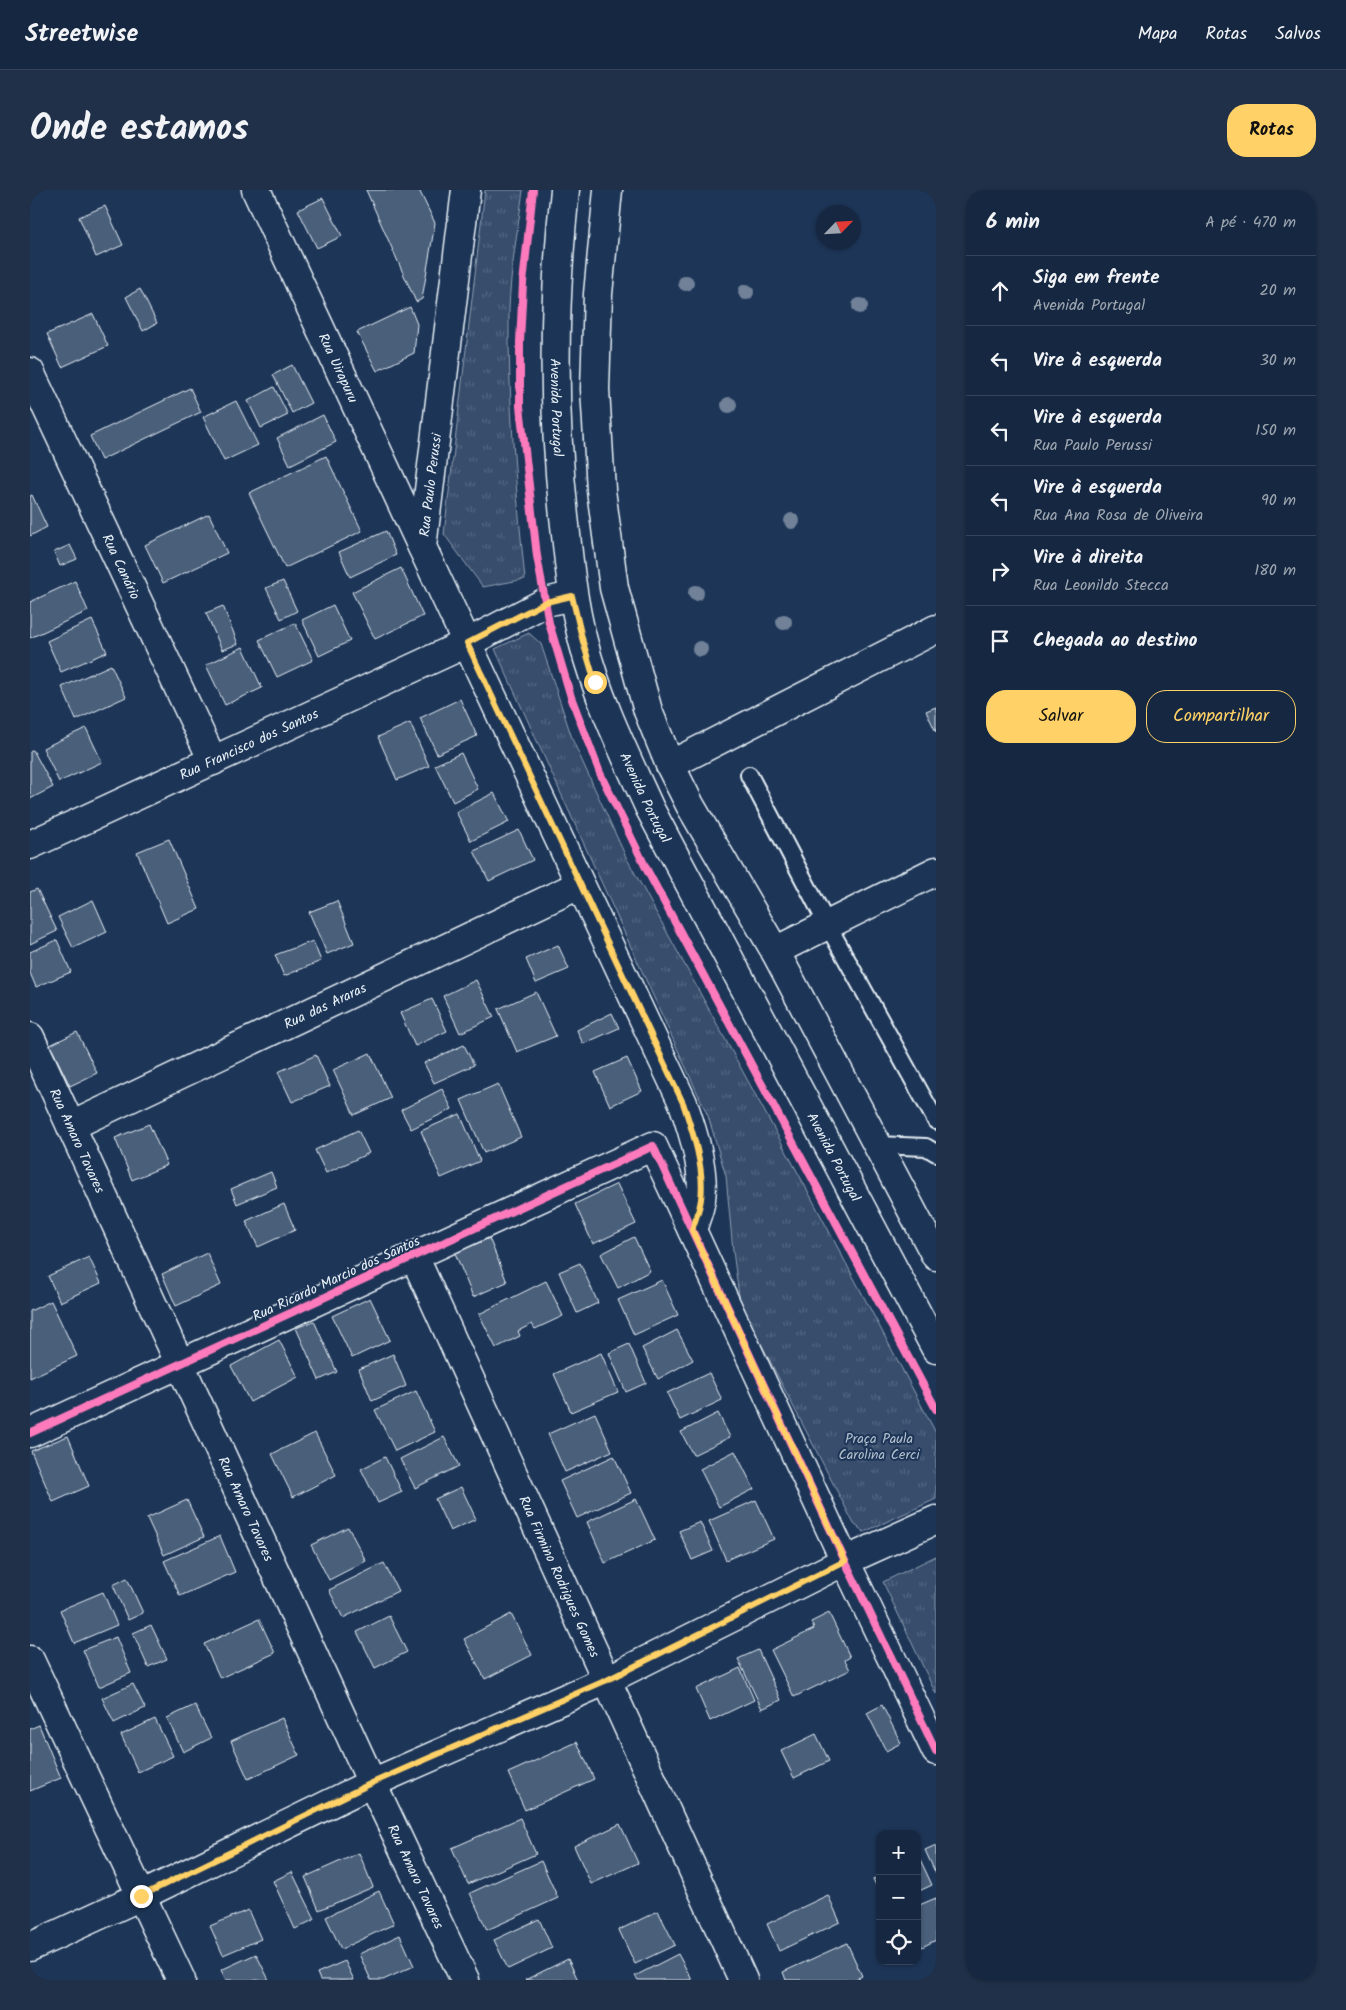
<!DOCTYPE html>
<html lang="pt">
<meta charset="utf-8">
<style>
body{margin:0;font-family:Kalam,sans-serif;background:#1f3048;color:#f1f3f6}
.controls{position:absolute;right:15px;bottom:15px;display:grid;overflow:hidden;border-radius:10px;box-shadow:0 1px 4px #0004}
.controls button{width:45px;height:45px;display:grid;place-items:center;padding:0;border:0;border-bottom:1px solid #35445a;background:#162841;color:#f1f3f6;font:25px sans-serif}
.compass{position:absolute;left:786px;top:15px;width:45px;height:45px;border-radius:50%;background:#162841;box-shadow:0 1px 4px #0004;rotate:65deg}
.stop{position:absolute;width:15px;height:15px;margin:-11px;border:4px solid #ffd166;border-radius:50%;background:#fff}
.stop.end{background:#ffd166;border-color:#fff;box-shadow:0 1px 5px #0008}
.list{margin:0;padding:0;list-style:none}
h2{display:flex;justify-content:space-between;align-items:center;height:65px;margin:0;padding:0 20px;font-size:21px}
h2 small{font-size:16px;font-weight:400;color:#9ea6b1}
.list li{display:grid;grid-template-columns:32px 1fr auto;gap:15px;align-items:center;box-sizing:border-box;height:70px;padding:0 20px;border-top:1px solid #35445a}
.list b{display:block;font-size:19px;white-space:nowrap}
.list p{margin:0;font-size:16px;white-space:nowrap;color:#9ea6b1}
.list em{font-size:16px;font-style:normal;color:#9ea6b1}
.actions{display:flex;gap:10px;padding:15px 20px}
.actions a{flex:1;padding:11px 0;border:1px solid #ffd166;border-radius:20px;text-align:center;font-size:18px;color:#ffd166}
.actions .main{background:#ffd166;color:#111}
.icon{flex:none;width:28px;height:28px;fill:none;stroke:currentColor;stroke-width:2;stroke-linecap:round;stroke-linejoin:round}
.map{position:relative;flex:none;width:906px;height:1790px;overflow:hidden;border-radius:20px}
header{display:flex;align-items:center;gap:30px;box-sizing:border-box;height:70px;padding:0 25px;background:#162841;border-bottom:1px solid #35445a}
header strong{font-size:24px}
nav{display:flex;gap:28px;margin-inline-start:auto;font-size:18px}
.intro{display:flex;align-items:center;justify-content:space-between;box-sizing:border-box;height:120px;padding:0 30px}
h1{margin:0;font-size:35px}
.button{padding:12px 22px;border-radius:20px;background:#ffd166;color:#111;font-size:18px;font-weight:700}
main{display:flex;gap:30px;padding:0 30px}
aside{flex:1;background:#162841;border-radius:20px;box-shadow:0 1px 4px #0004}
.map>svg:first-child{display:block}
.park{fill:url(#park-tufts);stroke:#909fb2}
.building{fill:#495e7a;stroke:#e8f1f8}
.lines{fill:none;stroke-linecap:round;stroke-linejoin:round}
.service-casing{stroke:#e8f1f8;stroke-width:20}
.minor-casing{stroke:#e8f1f8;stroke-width:31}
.tertiary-casing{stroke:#e8f1f8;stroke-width:31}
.secondary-casing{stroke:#e8f1f8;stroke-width:31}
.service{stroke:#1d3557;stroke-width:16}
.minor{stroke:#1d3557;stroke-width:28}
.tertiary{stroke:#1d3557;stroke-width:28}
.secondary{stroke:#1d3557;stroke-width:28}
.cycleway-casing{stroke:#1d3557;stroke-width:11}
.cycleway{stroke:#fd7abc;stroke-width:8}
.tree{fill:#708198}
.route{stroke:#ffd166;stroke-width:6}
.labels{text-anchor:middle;stroke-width:4;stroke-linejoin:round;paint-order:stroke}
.street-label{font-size:14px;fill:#e8f1f8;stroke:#1d3557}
.park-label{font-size:14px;fill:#b3c0ce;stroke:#1d3557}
</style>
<header>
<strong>Streetwise</strong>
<nav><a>Mapa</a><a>Rotas</a><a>Salvos</a></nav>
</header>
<div class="intro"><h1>Onde estamos</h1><a class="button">Rotas</a></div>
<main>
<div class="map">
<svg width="906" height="1790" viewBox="0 0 906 1790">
<defs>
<pattern id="park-tufts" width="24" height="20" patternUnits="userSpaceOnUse" patternTransform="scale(1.25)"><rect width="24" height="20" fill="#374d6c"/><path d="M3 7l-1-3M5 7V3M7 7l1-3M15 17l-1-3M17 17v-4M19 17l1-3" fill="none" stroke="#546782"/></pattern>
</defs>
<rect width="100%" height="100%" fill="#1d3557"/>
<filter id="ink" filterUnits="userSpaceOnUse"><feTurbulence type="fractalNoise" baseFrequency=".02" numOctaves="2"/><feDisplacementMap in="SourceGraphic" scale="10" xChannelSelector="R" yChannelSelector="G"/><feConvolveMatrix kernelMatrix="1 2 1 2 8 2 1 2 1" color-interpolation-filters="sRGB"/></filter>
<g filter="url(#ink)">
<g class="park">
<path d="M 455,0 L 493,0 C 488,39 480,82 479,120 C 478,210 486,300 495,389 L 453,397 L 414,344 Z"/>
<polygon points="499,443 511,454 543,551 596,667 774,994 906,1243 906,1309 834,1342 824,1334 710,1113 703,1061 696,986 678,926 465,459"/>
<polygon points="906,1366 906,1504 853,1392"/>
</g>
<g class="building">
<polygon points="336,0 389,0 405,33 392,109 386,112"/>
<polygon points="293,8 312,46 287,58 268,20"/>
<polygon points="75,16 93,55 66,67 49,27"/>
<polygon points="110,99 127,133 113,141 96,107"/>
<polygon points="380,117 387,134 384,163 347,181 327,142"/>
<polygon points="63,124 78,156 32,177 17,144"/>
<polygon points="262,175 281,213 262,223 243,185"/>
<polygon points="244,197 258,225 231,238 218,211"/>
<polygon points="160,198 171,222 71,270 60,246"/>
<polygon points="206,211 228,255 194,271 173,227"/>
<polygon points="293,225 306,252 260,275 247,248"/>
<polygon points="296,266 332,341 255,378 219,303"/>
<polygon points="2,305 17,337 0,346 0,306"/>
<polygon points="179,324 197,363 133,393 115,355"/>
<polygon points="356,341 366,365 320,387 309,362"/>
<polygon points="40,355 47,369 30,376 24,362"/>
<polygon points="371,378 393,426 345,449 322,402"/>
<polygon points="45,391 58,421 0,448 0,412"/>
<polygon points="253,391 267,421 251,429 236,398"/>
<polygon points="303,415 320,451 289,466 272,430"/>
<polygon points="193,416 208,454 192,460 176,423"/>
<polygon points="62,430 77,462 31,482 17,451"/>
<polygon points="265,433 283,470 247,487 229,450"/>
<polygon points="213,457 232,498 195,515 176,475"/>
<polygon points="81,475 96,507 46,530 32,497"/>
<polygon points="430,509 447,546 407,564 390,528"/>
<polygon points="906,517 906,542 896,521"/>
<polygon points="380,533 399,576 367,590 348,547"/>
<polygon points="56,538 72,572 29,592 13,558"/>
<polygon points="3,560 23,597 0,609 0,562"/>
<polygon points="431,563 448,599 423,612 405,575"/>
<polygon points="464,603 479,632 441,651 426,622"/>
<polygon points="489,640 503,670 459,691 444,661"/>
<polygon points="139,649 169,719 137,733 107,662"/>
<polygon points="7,699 27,741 0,754 0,702"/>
<polygon points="63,710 77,742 43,758 28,727"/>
<polygon points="307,711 324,753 297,764 279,722"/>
<polygon points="27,750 41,782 6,797 0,783 0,762"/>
<polygon points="283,751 291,771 254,786 245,765"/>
<polygon points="528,755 539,779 506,793 496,769"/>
<polygon points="446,790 464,827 430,843 413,806"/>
<polygon points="506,802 526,846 487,862 468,819"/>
<polygon points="402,809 417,841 385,856 370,823"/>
<polygon points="582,823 589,838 553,854 547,840"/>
<polygon points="47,842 67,883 40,896 20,855"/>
<polygon points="434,855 444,875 404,893 394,873"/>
<polygon points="340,863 361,908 324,925 303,880"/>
<polygon points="286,865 300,896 262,912 248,882"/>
<polygon points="597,868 612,901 580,916 565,882"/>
<polygon points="468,894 491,947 454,963 431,910"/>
<polygon points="412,899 422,919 381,939 371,920"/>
<polygon points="430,924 450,971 411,988 391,941"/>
<polygon points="119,934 137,975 102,990 85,948"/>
<polygon points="328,940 339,963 296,983 285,960"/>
<polygon points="241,982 247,997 207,1014 201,999"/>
<polygon points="587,994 606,1034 563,1054 545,1014"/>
<polygon points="254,1014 265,1040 228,1057 216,1031"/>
<polygon points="604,1047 620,1081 588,1098 571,1064"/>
<polygon points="459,1048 477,1092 443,1107 425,1063"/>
<polygon points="177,1063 191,1095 146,1116 132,1084"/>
<polygon points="59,1067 71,1093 30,1112 18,1086"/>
<polygon points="550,1073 568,1113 547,1123 529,1082"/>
<polygon points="632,1090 648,1125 604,1145 588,1110"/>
<polygon points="516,1091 533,1126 505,1139 502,1134 488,1141 490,1146 466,1158 449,1124"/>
<polygon points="340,1108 360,1150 322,1168 302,1126"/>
<polygon points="21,1111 47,1166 0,1188 0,1121"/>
<polygon points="284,1131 307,1182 289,1190 266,1138"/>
<polygon points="647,1140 663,1170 628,1189 612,1158"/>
<polygon points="249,1150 268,1187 220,1212 201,1176"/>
<polygon points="599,1154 616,1193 596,1202 579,1163"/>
<polygon points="571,1163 588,1202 541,1222 524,1184"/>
<polygon points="363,1164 376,1196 342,1211 329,1179"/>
<polygon points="679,1183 692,1210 650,1230 637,1203"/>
<polygon points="386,1201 405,1242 365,1261 345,1220"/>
<polygon points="565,1223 582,1261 535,1282 518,1244"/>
<polygon points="688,1223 700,1247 663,1265 651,1242"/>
<polygon points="285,1243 306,1285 263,1307 242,1264"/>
<polygon points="38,1246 59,1296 23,1312 1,1261"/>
<polygon points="414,1247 429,1276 385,1298 370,1269"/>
<polygon points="705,1261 724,1299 689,1317 670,1279"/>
<polygon points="584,1266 601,1303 547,1328 530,1291"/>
<polygon points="355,1267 372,1302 348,1313 331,1279"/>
<polygon points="431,1297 446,1329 420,1341 405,1309"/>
<polygon points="606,1309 625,1350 575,1373 557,1332"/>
<polygon points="157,1310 174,1347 134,1365 117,1328"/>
<polygon points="726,1310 744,1349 696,1370 679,1331"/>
<polygon points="670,1332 683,1361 662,1370 649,1341"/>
<polygon points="318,1337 336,1371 299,1390 281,1355"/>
<polygon points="190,1346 205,1382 150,1406 134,1371"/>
<polygon points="354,1373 368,1401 313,1428 299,1400"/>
<polygon points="97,1388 113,1423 98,1430 83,1395"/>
<polygon points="73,1402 87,1435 44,1453 30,1420"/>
<polygon points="799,1423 820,1467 815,1470 820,1480 764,1507 741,1460 784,1439 781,1432"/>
<polygon points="481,1424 502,1465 455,1489 434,1449"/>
<polygon points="359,1426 377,1462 345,1478 327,1442"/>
<polygon points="229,1429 245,1463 190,1488 174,1454"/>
<polygon points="121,1435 137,1469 118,1477 103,1443"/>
<polygon points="86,1447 101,1483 69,1497 53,1460"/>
<polygon points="728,1460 751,1510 732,1519 708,1469"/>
<polygon points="710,1478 724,1510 680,1531 666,1499"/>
<polygon points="103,1494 115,1518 84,1533 72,1508"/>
<polygon points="165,1515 181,1548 153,1562 137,1528"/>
<polygon points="852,1515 871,1553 856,1561 837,1523"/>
<polygon points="252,1528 269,1565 218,1589 201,1551"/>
<polygon points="125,1529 143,1566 108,1582 91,1545"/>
<polygon points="9,1535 31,1588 0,1601 0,1539"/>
<polygon points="786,1544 799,1571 764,1588 751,1561"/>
<polygon points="547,1552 564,1589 495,1620 478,1583"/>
<polygon points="490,1628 506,1664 438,1694 422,1658"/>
<polygon points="590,1634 608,1673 561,1694 544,1656"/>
<polygon points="906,1655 906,1684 895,1660"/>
<polygon points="329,1663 343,1697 289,1720 275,1687"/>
<polygon points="889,1667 902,1695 887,1702 887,1668"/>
<polygon points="511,1671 528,1708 457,1740 440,1703"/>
<polygon points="262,1682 285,1729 265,1739 243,1691"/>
<polygon points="850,1686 850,1704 843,1689"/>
<polygon points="349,1701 364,1734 311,1759 296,1727"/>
<polygon points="798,1705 810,1732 749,1761 737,1734"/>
<polygon points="906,1708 906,1750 892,1757 887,1747 887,1716"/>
<polygon points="218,1720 231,1749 193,1765 180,1736"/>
<polygon points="628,1721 645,1755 605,1774 589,1740"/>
<polygon points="509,1729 522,1758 478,1779 464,1750"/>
<polygon points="370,1745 384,1776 353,1790 341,1790 329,1764"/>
<polygon points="817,1753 832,1786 824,1790 756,1790 753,1782"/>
<polygon points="226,1764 239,1790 196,1790 191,1780"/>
<polygon points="648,1764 662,1790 608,1790 605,1786"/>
<polygon points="538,1769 548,1790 495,1790"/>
<polygon points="315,1771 324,1790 290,1790 287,1783"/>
</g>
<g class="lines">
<g class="service-casing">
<g id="service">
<polyline points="719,585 797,734 906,931"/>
<polyline points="847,955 896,957 906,963"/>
</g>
</g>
<g class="minor-casing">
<g id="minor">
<path id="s1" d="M 226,0 L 392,357"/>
<path d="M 436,0 L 392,357 L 653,913 C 663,942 675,979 671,1009 C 670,1019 665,1030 662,1040"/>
<path id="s2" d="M 0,182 L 183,571"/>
<polyline points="640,575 906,439"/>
<path id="s3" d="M 0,655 L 437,453 L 516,412 L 542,406"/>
<polyline points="745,761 906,681"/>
<path id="s4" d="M 0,847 L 342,1593 L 435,1790"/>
<path id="s5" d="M 41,936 L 549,695"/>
<path id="s6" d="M 384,1066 L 713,1790"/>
<polyline points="0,1243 623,956 815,1371 906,1561"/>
<polyline points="0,1470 151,1790"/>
</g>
</g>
<g class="tertiary-casing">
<polyline id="tertiary" points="0,1757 111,1706 342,1593 577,1490 815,1371 906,1330"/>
</g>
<g class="secondary-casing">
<g id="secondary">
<path id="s7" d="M 535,0 C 523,111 522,224 535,335 C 539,374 543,413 553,451 C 568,510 595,564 620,619 L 906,1159"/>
<polyline points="578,0 568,104 565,199 571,300 584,398 618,521 640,575 660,615 745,761 906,1066"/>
</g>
</g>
<use href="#service" class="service"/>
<use href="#minor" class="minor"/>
<use href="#tertiary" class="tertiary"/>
<use href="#secondary" class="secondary"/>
<g class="cycleway-casing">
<g id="cycleway">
<polyline points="503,0 493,93 490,152 490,216 507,366 519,433 541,507 570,583 617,680 906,1219"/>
<polyline points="0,1243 623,956 815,1371 906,1561"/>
</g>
</g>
<use href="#cycleway" class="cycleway"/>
</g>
<g class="tree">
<circle cx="656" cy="93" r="8"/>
<circle cx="716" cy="102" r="8"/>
<circle cx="830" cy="116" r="8"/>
<circle cx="699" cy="215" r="8"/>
<circle cx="762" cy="331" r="8"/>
<circle cx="666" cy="403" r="8"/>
<circle cx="754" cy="432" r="8"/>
<circle cx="670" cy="459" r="8"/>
</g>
</g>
<g class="lines" filter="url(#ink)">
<path class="route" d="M 111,1706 L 342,1593 L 577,1490 L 815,1371 L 662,1040 C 665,1030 670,1019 671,1009 C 675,979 663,942 653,913 L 437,453 L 516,412 L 542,406 L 553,452 L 565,492"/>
</g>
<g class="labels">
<g class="street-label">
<text dy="5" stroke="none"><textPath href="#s1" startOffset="196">Rua Uirapuru</textPath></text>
<text dy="5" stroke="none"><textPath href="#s7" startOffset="218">Avenida Portugal</textPath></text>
<text transform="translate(400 295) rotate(-83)" y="5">Rua Paulo Perussi</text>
<text dy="5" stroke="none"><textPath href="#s2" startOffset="215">Rua Canário</textPath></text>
<text dy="5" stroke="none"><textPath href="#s3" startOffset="241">Rua Francisco dos Santos</textPath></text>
<text dy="5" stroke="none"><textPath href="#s7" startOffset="622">Avenida Portugal</textPath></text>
<text dy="5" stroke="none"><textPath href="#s5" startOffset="281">Rua das Araras</textPath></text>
<text dy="5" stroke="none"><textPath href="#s4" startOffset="114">Rua Amaro Tavares</textPath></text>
<text dy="5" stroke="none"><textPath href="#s7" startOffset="1028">Avenida Portugal</textPath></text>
<text transform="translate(306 1088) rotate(-25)" y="5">Rua Ricardo Marcio dos Santos</text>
<text dy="5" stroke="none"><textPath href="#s4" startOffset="519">Rua Amaro Tavares</textPath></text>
<text dy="5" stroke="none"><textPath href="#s6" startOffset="352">Rua Firmino Rodrigues Gomes</textPath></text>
<text dy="5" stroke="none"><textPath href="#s4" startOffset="924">Rua Amaro Tavares</textPath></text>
</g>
<g class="park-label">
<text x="849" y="1253">Praça Paula<tspan x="849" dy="16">Carolina Cerci</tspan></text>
</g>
</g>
</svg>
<div class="controls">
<button>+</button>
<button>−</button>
<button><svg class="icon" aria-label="locate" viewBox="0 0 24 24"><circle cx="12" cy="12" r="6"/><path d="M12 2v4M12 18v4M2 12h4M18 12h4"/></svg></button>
</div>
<svg class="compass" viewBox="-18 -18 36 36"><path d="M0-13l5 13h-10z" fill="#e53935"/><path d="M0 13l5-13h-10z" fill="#9ea6b1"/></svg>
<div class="stop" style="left:565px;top:492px"></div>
<div class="stop end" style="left:111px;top:1706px"></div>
</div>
<aside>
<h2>6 min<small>A pé · 470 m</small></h2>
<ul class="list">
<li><svg class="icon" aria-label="ahead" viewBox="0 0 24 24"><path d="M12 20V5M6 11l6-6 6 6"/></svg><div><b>Siga em frente</b><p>Avenida Portugal</p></div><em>20 m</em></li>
<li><svg class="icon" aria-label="left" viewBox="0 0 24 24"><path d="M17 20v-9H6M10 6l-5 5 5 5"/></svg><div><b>Vire à esquerda</b></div><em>30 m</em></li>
<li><svg class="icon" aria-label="left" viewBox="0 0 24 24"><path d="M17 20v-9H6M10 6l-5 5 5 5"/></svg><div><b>Vire à esquerda</b><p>Rua Paulo Perussi</p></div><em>150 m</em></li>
<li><svg class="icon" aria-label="left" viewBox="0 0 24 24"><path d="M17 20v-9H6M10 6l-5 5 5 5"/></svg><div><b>Vire à esquerda</b><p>Rua Ana Rosa de Oliveira</p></div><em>90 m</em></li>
<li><svg class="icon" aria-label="right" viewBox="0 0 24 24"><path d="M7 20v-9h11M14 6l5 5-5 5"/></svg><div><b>Vire à direita</b><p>Rua Leonildo Stecca</p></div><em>180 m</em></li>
<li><svg class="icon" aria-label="arrive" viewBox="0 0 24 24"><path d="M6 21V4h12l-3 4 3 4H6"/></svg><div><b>Chegada ao destino</b></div></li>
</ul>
<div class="actions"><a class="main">Salvar</a><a>Compartilhar</a></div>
</aside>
</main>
